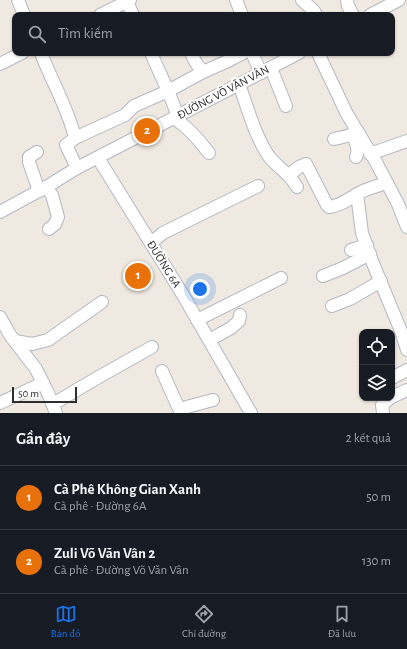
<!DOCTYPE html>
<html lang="vi">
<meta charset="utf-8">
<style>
body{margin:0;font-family:"Alegreya Sans",sans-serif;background:#20242c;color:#f1f3f6}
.controls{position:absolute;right:12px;bottom:12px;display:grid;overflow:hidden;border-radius:8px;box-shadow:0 1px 3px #0004}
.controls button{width:36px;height:36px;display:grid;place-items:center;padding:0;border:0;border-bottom:1px solid #363941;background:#171b24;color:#f1f3f6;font:20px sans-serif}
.scale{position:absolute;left:12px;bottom:10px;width:65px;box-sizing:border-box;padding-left:4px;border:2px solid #2e2e2e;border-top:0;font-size:11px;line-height:14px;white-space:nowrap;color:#2e2e2e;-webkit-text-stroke:3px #fff;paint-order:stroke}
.you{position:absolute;left:200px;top:289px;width:14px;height:14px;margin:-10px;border:3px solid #fff;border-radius:50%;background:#1a73e8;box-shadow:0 0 0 6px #1a73e833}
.badge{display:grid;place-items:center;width:26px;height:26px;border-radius:50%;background:#1a73e8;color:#fff;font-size:13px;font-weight:700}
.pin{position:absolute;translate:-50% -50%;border:2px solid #fff;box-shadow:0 1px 4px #0006}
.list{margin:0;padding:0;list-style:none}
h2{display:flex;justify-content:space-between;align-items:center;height:52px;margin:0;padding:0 16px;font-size:17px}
h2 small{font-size:13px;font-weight:400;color:#9ea1a6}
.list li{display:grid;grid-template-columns:26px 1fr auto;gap:12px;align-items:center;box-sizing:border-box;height:64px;padding:0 16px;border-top:1px solid #363941}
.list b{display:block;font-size:15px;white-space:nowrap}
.list p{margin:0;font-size:13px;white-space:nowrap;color:#9ea1a6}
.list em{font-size:13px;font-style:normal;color:#9ea1a6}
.icon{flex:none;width:22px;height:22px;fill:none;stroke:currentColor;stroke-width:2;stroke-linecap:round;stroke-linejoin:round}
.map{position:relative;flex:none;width:407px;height:413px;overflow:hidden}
.search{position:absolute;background:#171b24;box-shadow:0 1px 3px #0004;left:12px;right:12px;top:12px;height:44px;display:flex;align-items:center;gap:10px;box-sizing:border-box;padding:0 14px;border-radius:8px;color:#9ea1a6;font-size:15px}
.sheet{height:180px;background:#171b24}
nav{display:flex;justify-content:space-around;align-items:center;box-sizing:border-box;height:56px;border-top:1px solid #363941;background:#171b24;font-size:11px;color:#9ea1a6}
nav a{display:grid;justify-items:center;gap:2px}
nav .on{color:#1a73e8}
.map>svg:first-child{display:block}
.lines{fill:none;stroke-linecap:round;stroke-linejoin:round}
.minor-casing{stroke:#b4b7c1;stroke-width:14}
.minor{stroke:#fff;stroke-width:12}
.labels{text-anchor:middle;stroke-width:4;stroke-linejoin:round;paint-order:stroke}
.street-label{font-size:12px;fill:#2e2e2e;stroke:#fff}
</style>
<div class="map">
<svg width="407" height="413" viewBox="0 0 407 413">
<rect width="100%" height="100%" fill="#efe9e1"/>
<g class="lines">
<g class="minor-casing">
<g id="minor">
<polyline points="18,0 24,15"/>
<polyline points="236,0 242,15"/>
<polyline points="302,0 314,11 316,15"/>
<polyline points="347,0 348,6 353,15"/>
<polyline points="127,2 133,15"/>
<polyline points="100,15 130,0"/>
<polyline points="370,15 399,0"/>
<path d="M 41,53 C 52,82 68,108 75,138 L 66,145 L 77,168"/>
<polyline points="151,53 168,91 203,72 228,61 243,53"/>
<polyline points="191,53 196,63 203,72"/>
<polyline points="252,53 261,73"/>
<polyline points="318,53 347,114 376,162 398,204 407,227"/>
<polyline points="0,64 22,53"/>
<polyline points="271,68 286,106"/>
<path d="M 239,84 C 247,106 255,136 268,155 C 277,168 289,172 297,187"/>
<path d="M 174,118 C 189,128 198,139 209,153"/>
<path d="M 352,135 C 356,142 360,150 356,157"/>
<polyline points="75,138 125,115 134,106 168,91 178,116"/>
<path d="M 334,139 C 342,137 350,136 358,132"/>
<polyline points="37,152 29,157 29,162 39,191"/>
<polyline points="370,154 407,141"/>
<polyline points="98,158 183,295 251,413"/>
<path d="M 289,175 L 299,167 L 306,164 L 327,205 L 329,207 C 341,206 351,197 361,192 C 369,188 378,186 386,183"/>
<polyline points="46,187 52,195 58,217 55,224 49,229"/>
<polyline points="357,194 362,233 372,261 401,331 407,350"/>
<polyline points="0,212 46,187 77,168 299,53"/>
<polyline points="151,243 163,233 258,186"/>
<polyline points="351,250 367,245"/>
<polyline points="323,276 343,268 370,254"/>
<polyline points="332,306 350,299 381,281"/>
<polyline points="0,317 10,335 36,369 48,393 56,413"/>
<polyline points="197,320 281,278"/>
<polyline points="209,340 231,328 239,321 240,315"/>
<polyline points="15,341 32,344 48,340 102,302"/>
<polyline points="162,371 179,409 213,400"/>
<polyline points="392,378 407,370"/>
<polyline points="392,397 407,390"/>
<polyline points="0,403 43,383"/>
<polyline points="53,404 97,378 152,347"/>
<polyline points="383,413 382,405 390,398"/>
</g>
</g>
<use href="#minor" class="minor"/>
</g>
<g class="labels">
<g class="street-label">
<text transform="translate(223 92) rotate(-28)" y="4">ĐƯỜNG VÕ VĂN VÂN</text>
<text transform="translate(164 264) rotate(58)" y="4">ĐƯỜNG 6A</text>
</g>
</g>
</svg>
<div class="controls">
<button><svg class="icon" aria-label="locate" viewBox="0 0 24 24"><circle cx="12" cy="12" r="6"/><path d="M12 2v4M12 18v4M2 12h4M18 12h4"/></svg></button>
<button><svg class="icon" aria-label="layers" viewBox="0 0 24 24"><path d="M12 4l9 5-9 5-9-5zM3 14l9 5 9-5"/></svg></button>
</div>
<div class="scale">50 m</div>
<div class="you"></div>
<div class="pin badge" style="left:138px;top:276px;background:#e8710a">1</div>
<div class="pin badge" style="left:147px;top:131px;background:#e8710a">2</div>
<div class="search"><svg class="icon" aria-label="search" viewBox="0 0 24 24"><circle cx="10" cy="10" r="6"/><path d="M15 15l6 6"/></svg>Tìm kiếm</div>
</div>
<section class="sheet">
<h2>Gần đây<small>2 kết quả</small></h2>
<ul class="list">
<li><span class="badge" style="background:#e8710a">1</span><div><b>Cà Phê Không Gian Xanh</b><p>Cà phê · Đường 6A</p></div><em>50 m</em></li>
<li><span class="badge" style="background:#e8710a">2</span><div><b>Zuli Võ Văn Vân 2</b><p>Cà phê · Đường Võ Văn Vân</p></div><em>130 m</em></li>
</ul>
</section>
<nav>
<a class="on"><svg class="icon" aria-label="map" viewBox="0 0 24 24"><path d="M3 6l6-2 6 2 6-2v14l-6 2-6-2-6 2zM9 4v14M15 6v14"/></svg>Bản đồ</a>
<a><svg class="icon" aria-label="directions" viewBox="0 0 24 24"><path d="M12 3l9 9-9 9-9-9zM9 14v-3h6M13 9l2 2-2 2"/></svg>Chỉ đường</a>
<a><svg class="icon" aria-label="saved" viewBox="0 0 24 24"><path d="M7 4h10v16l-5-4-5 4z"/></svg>Đã lưu</a>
</nav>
